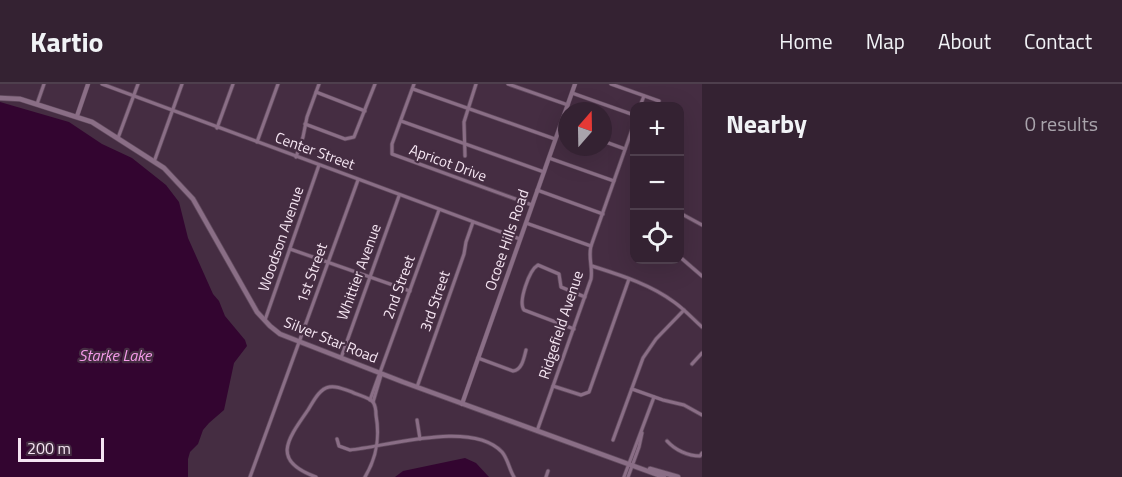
<!DOCTYPE html>
<meta charset="utf-8">
<style>
body{margin:0;font-family:"Titillium Web",sans-serif;background:#3c2a3a;color:#f1f3f6}
.controls{position:absolute;right:18px;top:18px;display:grid;overflow:hidden;border-radius:12px;box-shadow:0 6px 24px #0002}
.controls button{width:54px;height:54px;display:grid;place-items:center;padding:0;border:0;border-bottom:2px solid #4e3f4d;background:#342232;color:#f1f3f6;font:30px sans-serif}
.compass{position:absolute;left:558px;top:18px;width:54px;height:54px;border-radius:50%;background:#342232;box-shadow:0 6px 24px #0002;rotate:20deg}
.scale{position:absolute;left:18px;bottom:15px;width:86px;box-sizing:border-box;padding-left:6px;border:3px solid #f5e5f2;border-top:0;font-size:16px;line-height:21px;white-space:nowrap;color:#f5e5f2;-webkit-text-stroke:4px #452d42;paint-order:stroke}
.list{margin:0;padding:0;list-style:none}
h2{display:flex;justify-content:space-between;align-items:center;height:78px;margin:0;padding:0 24px;font-size:26px}
h2 small{font-size:20px;font-weight:400;color:#a9a4ac}
.icon{flex:none;width:33px;height:33px;fill:none;stroke:currentColor;stroke-width:2;stroke-linecap:round;stroke-linejoin:round}
.map{position:relative;flex:none;width:702px;height:393px;overflow:hidden}
header{display:flex;align-items:center;gap:36px;box-sizing:border-box;height:84px;padding:0 30px;background:#342232;border-bottom:2px solid #4e3f4d}
header strong{font-size:28px}
nav{display:flex;gap:33px;margin-inline-start:auto;font-size:21px}
main{display:flex}
aside{flex:1;background:#342232}
.map>svg:first-child{display:block}
.water{fill:#330530}
.lines{fill:none;stroke-linecap:round;stroke-linejoin:round}
.minor-casing{stroke:#604a5d;stroke-width:4.5}
.tertiary-casing{stroke:#604a5d;stroke-width:5}
.secondary-casing{stroke:#604a5d;stroke-width:6}
.minor{stroke:#8a6e86;stroke-width:3}
.tertiary{stroke:#8a6e86;stroke-width:4}
.secondary{stroke:#8a6e86;stroke-width:4.5}
.labels{text-anchor:middle;stroke-width:4.5;stroke-linejoin:round;paint-order:stroke}
.street-label{font-size:15px;fill:#f5e5f2;stroke:#452d42}
.water-label{font-size:16px;font-style:italic;fill:#f69ceb;stroke:#452d42}
</style>
<header>
<strong>Kartio</strong>
<nav><a>Home</a><a>Map</a><a>About</a><a>Contact</a></nav>
</header>
<main>
<div class="map">
<svg width="702" height="393" viewBox="0 0 702 393">
<rect width="100%" height="100%" fill="#452d42"/>
<g class="water">
<polygon points="0,18 69,38 102,60 132,74 166,101 179,118 188,154 213,210 219,217 225,232 245,256 247,262 234,279 224,326 209,339 203,346 198,360 190,368 188,375 188,393 0,393"/>
<polygon points="465,374 476,379 489,393 395,393 403,387"/>
</g>
<g class="lines">
<g class="minor-casing">
<g id="minor">
<polyline points="102,0 520,155"/>
<polyline points="414,0 392,60 392,70 532,121"/>
<polyline points="508,0 568,21"/>
<polyline points="611,0 659,17"/>
<polyline points="413,5 555,55"/>
<polyline points="316,8 365,27"/>
<polyline points="572,9 634,31"/>
<polyline points="37,20 44,0"/>
<polyline points="640,22 644,12"/>
<polyline points="401,37 544,88"/>
<polyline points="305,40 345,55 354,53 375,0"/>
<polyline points="560,42 567,45"/>
<polyline points="217,44 233,0"/>
<polyline points="118,54 138,0"/>
<polyline points="603,57 625,65"/>
<polyline points="257,58 278,0"/>
<polyline points="465,72 464,38 476,0"/>
<polyline points="296,73 303,53 307,33 319,0"/>
<polyline points="549,74 614,97"/>
<polyline points="154,78 182,0"/>
<polyline points="537,106 603,130"/>
<polyline points="680,129 702,141"/>
<polyline points="526,139 591,162"/>
<polyline points="290,165 410,207"/>
<polyline points="680,173 702,192"/>
<path d="M 592,182 C 620,191 650,200 674,218 C 684,225 693,235 702,243"/>
<polyline points="265,236 319,81"/>
<path d="M 574,245 L 524,226 C 518,218 529,186 538,181 L 559,190 L 561,203 L 585,213"/>
<polyline points="341,274 399,112"/>
<path d="M 478,274 L 513,287 C 522,286 524,274 526,266"/>
<polyline points="692,280 702,269"/>
<polyline points="553,302 581,311 589,308 629,195"/>
<polyline points="417,303 464,170 466,158 473,138"/>
<polyline points="632,305 663,316 684,321 702,331"/>
<polyline points="370,316 439,126"/>
<polyline points="373,318 381,291"/>
<polyline points="417,336 420,355"/>
<path d="M 537,347 L 591,195 C 593,183 588,174 591,162 L 634,40"/>
<path d="M 337,355 L 339,362 L 350,366 C 389,362 472,336 502,368 C 508,375 509,385 514,393"/>
<polyline points="613,356 643,274 656,255 684,226"/>
<path d="M 667,357 C 675,366 688,372 700,372 L 702,369"/>
<polyline points="250,393 358,96"/>
<path d="M 316,393 C 271,377 287,356 308,326 C 313,318 319,305 329,303 C 337,301 345,306 352,308 C 357,311 369,313 373,318 C 375,321 376,327 376,331 C 380,354 377,373 365,393"/>
<polyline points="546,393 548,387"/>
<polyline points="624,393 654,313"/>
<polyline points="628,393 639,363 642,349"/>
</g>
</g>
<g class="tertiary-casing">
<g id="tertiary">
<polyline points="77,32 88,0"/>
<polyline points="462,320 575,0"/>
</g>
</g>
<g class="secondary-casing">
<g id="secondary">
<polyline points="0,14 20,15 92,38 164,84 193,115 257,228 270,242 280,250 403,298 664,393"/>
<polyline points="650,385 678,393"/>
</g>
</g>
<use href="#minor" class="minor"/>
<use href="#tertiary" class="tertiary"/>
<use href="#secondary" class="secondary"/>
</g>
<g class="labels">
<g class="street-label">
<text transform="translate(315 67) rotate(20)" y="5">Center Street</text>
<text transform="translate(448 79) rotate(20)" y="5">Apricot Drive</text>
<text transform="translate(281 155) rotate(-71)" y="5">Woodson Avenue</text>
<text transform="translate(507 156) rotate(-71)" y="5">Ocoee Hills Road</text>
<text transform="translate(359 188) rotate(-70)" y="5">Whittier Avenue</text>
<text transform="translate(312 189) rotate(-70)" y="5">1st Street</text>
<text transform="translate(399 203) rotate(-70)" y="5">2nd Street</text>
<text transform="translate(435 217) rotate(-71)" y="5">3rd Street</text>
<text transform="translate(561 241) rotate(-72)" y="5">Ridgefield Avenue</text>
<text transform="translate(331 256) rotate(22)" y="5">Silver Star Road</text>
</g>
<g class="water-label">
<text x="115" y="277">Starke Lake</text>
</g>
</g>
</svg>
<div class="controls">
<button>+</button>
<button>−</button>
<button><svg class="icon" aria-label="locate" viewBox="0 0 24 24"><circle cx="12" cy="12" r="6"/><path d="M12 2v4M12 18v4M2 12h4M18 12h4"/></svg></button>
</div>
<svg class="compass" viewBox="-18 -18 36 36"><path d="M0-13l5 13h-10z" fill="#e53935"/><path d="M0 13l5-13h-10z" fill="#a9a4ac"/></svg>
<div class="scale">200 m</div>
</div>
<aside>
<h2>Nearby<small>0 results</small></h2>
<ul class="list">
</ul>
</aside>
</main>
